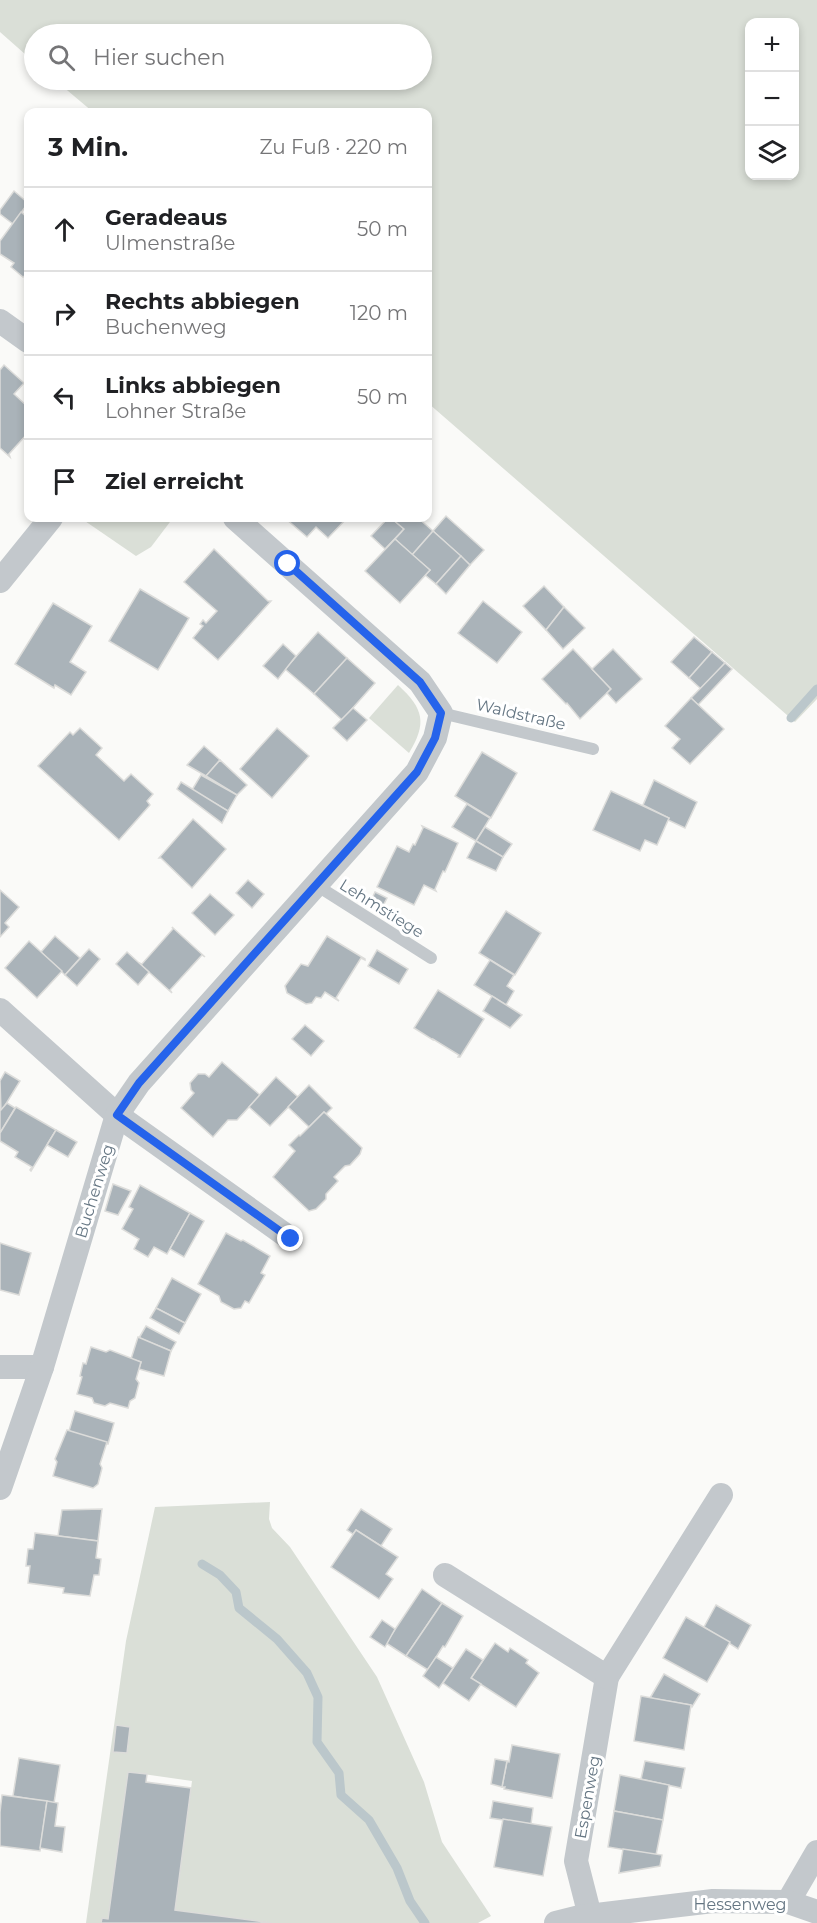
<!DOCTYPE html>
<html lang="de">
<meta charset="utf-8">
<style>
body{margin:0;font-family:Montserrat,sans-serif;background:#f2f2f2;color:#202124}
.controls{position:absolute;right:18px;top:18px;display:grid;overflow:hidden;border-radius:12px;box-shadow:0 3px 9px #0003}
.controls button{width:54px;height:54px;display:grid;place-items:center;padding:0;border:0;border-bottom:2px solid #e0e0e0;background:#fff;color:#202124;font:30px sans-serif}
.stop{position:absolute;width:18px;height:18px;margin:-14px;border:4px solid #2563eb;border-radius:50%;background:#fff}
.stop.end{background:#2563eb;border-color:#fff;box-shadow:0 2px 6px #0008}
.list{margin:0;padding:0;list-style:none}
h2{display:flex;justify-content:space-between;align-items:center;height:78px;margin:0;padding:0 24px;font-size:26px}
h2 small{font-size:20px;font-weight:400;color:#757577}
.list li{display:grid;grid-template-columns:39px 1fr auto;gap:18px;align-items:center;box-sizing:border-box;height:84px;padding:0 24px;border-top:2px solid #e0e0e0}
.list b{display:block;font-size:22px;white-space:nowrap}
.list p{margin:0;font-size:20px;white-space:nowrap;color:#757577}
.list em{font-size:20px;font-style:normal;color:#757577}
.icon{flex:none;width:33px;height:33px;fill:none;stroke:currentColor;stroke-width:2;stroke-linecap:round;stroke-linejoin:round}
.map{position:relative;flex:none;width:817px;height:1923px;overflow:hidden}
.search{position:absolute;background:#fff;box-shadow:0 3px 9px #0003;left:24px;top:24px;width:408px;height:66px;display:flex;align-items:center;gap:15px;box-sizing:border-box;padding:0 21px;border-radius:33px;color:#757577;font-size:22px}
.panel{position:absolute;background:#fff;box-shadow:0 3px 9px #0003;left:24px;top:108px;width:408px;height:414px;border-radius:12px}
.map>svg:first-child{display:block}
.green{fill:#dadfd7;fill-rule:evenodd}
.lines{fill:none;stroke-linecap:round;stroke-linejoin:round}
.stream{stroke:#bbc7cb;stroke-width:9}
.building{fill:#aab3b9;stroke:#dcdcda;stroke-width:1.5}
.lane{stroke:#c3c8cc;stroke-width:12}
.street{stroke:#c3c8cc;stroke-width:24}
.route{stroke:#2563eb;stroke-width:8}
.labels{text-anchor:middle;stroke-width:6;stroke-linejoin:round;paint-order:stroke}
.street-label{font-size:16px;fill:#657683;stroke:#fff}
</style>
<div class="map">
<svg width="817" height="1923" viewBox="0 0 817 1923">
<rect width="100%" height="100%" fill="#fafaf8"/>
<g class="green">
<path d="M 0,0 L 817,0 L 817,699 L 795,722 L 428,403 L 428,112 L 93,112 L 55,80 L 422,80 L 422,34 L 34,34 L 34,62 L 0,32 ZM 794,22 L 794,176 L 750,176 L 750,22 Z"/>
<polygon points="83,518 173,518 151,547 136,556 82,519"/>
<path d="M 398,685 C 424,709 427,723 409,753 L 369,718 Z"/>
<polygon points="270,1502 269,1519 272,1528 290,1547 377,1677 424,1782 442,1842 491,1916 478,1923 272,1923 175,1910 192,1781 129,1772 108,1919 101,1923 86,1923 126,1641 155,1507"/>
</g>
<g class="lines">
<g class="stream">
<polyline points="791,718 817,689"/>
<polyline points="202,1564 220,1575 236,1592 239,1608 277,1639 307,1673 318,1697 317,1742 339,1773 341,1795 369,1820 397,1868 410,1901 425,1923"/>
</g>
</g>
<g class="building">
<polygon points="14,191 28,203 13,224 0,214 0,210"/>
<polygon points="21,212 28,218 28,273 23,277 11,267 14,263 0,254 0,241"/>
<polygon points="4,365 24,383 14,394 28,407 28,433 9,454 10,457 0,448 0,370"/>
<polygon points="446,516 484,550 470,565 433,531"/>
<polygon points="285,518 347,518 328,538 316,527 307,537"/>
<polygon points="388,518 391,518 404,529 385,549 371,536"/>
<polygon points="391,518 418,518 433,531 412,555 395,539 404,529"/>
<polygon points="433,531 461,556 436,584 425,575 430,570 412,555"/>
<polygon points="395,539 430,570 400,603 365,571"/>
<polygon points="214,549 268,601 271,601 218,660 193,638 203,626 200,624 203,620 206,623 217,611 184,582"/>
<polygon points="461,556 470,565 446,594 436,584"/>
<polygon points="544,586 564,607 546,630 523,606"/>
<polygon points="140,589 189,618 158,670 109,641"/>
<polygon points="483,601 522,632 497,663 458,633"/>
<polygon points="53,603 92,626 70,662 86,672 71,695 55,685 54,688 15,664"/>
<polygon points="564,607 585,628 563,649 546,630"/>
<polygon points="318,632 347,658 314,694 285,669"/>
<polygon points="694,637 712,652 689,678 671,662"/>
<polygon points="283,644 296,656 278,679 263,666"/>
<polygon points="573,649 611,689 580,719 567,703 566,704 542,679"/>
<polygon points="613,649 642,679 616,703 607,693 611,689 592,669"/>
<polygon points="712,652 725,663 701,689 689,678"/>
<polygon points="347,658 375,683 342,720 314,694"/>
<polygon points="725,663 732,669 698,705 691,698"/>
<polygon points="691,698 724,729 690,764 672,748 680,739 665,726"/>
<polygon points="353,708 367,720 347,741 333,728"/>
<polygon points="80,728 102,748 96,755 124,781 131,774 153,794 147,801 150,805 119,840 38,766 70,732 73,735"/>
<polygon points="277,728 309,756 272,798 240,769"/>
<polygon points="204,746 220,760 206,776 187,765"/>
<polygon points="482,752 517,773 491,818 455,796"/>
<polygon points="220,760 247,785 237,795 206,776"/>
<polygon points="201,775 237,795 228,811 192,790"/>
<polygon points="654,780 697,802 685,828 668,820 669,818 643,805"/>
<polygon points="181,782 228,811 222,823 177,789"/>
<polygon points="611,791 669,818 657,845 645,840 640,851 593,830"/>
<polygon points="467,804 490,818 476,841 452,827"/>
<polygon points="193,819 226,849 192,888 161,858 159,858"/>
<polygon points="422,826 458,843 445,872 443,871 435,889 436,891 424,885 414,905 377,887 397,846 409,852 413,844 415,845 423,828"/>
<polygon points="485,827 512,844 503,857 476,841"/>
<polygon points="476,841 503,857 496,871 467,858"/>
<polygon points="248,880 264,894 252,908 236,893"/>
<polygon points="0,890 19,907 5,923 9,927 0,937"/>
<polygon points="375,892 387,898 381,910 370,903"/>
<polygon points="210,894 234,915 215,935 192,913"/>
<polygon points="506,911 541,933 515,975 479,953"/>
<polygon points="172,927 205,957 202,955 170,990 172,993 139,963 142,964 173,929"/>
<polygon points="55,936 80,958 65,975 41,952"/>
<polygon points="327,936 365,959 365,960 361,958 336,998 339,1001 325,992 321,998 316,997 312,1003 306,1004 287,993 285,986 301,964 308,966"/>
<polygon points="29,941 62,971 37,998 5,968"/>
<polygon points="89,949 100,959 77,986 65,975"/>
<polygon points="377,950 408,969 399,984 368,966"/>
<polygon points="127,952 149,972 138,985 116,964"/>
<polygon points="490,960 514,975 507,986 514,991 506,1005 474,985"/>
<polygon points="438,990 484,1019 460,1057 458,1057 459,1055 433,1039 433,1040 414,1028"/>
<polygon points="492,996 522,1015 510,1028 483,1011"/>
<polygon points="305,1025 324,1041 311,1056 292,1039"/>
<polygon points="222,1062 260,1095 237,1120 228,1120 213,1137 181,1108 194,1093 191,1090 190,1083 198,1074 205,1074 209,1077"/>
<polygon points="5,1072 20,1081 1,1112 0,1081"/>
<polygon points="276,1077 298,1097 270,1126 249,1107"/>
<polygon points="309,1085 332,1108 326,1114 324,1112 309,1127 288,1107"/>
<polygon points="7,1103 15,1108 0,1133 0,1111"/>
<polygon points="16,1107 56,1130 31,1171 30,1170 32,1167 15,1157 18,1152 0,1141 0,1133"/>
<polygon points="324,1112 362,1148 360,1154 350,1165 345,1166 334,1177 338,1181 326,1194 326,1199 316,1209 309,1211 273,1177 295,1151 289,1145 299,1135 300,1136"/>
<polygon points="56,1130 77,1142 68,1157 47,1145"/>
<polygon points="113,1184 131,1191 118,1215 105,1211"/>
<polygon points="140,1185 190,1213 167,1254 154,1247 148,1257 134,1249 139,1239 122,1229 133,1209 129,1207"/>
<polygon points="190,1213 204,1221 184,1257 170,1249"/>
<polygon points="226,1233 241,1241 243,1240 270,1256 261,1273 265,1275 249,1303 245,1301 241,1308 234,1309 221,1302 219,1296 198,1284"/>
<polygon points="0,1243 31,1253 19,1295 0,1290"/>
<polygon points="172,1278 201,1294 185,1323 156,1308"/>
<polygon points="156,1308 185,1323 179,1334 150,1318"/>
<polygon points="146,1326 176,1342 171,1351 139,1338"/>
<polygon points="138,1337 171,1351 164,1376 139,1369 141,1362 131,1359"/>
<polygon points="91,1347 106,1352 110,1350 141,1362 136,1379 139,1383 135,1398 130,1401 128,1408 110,1403 105,1406 94,1403 92,1398 77,1394 82,1377 80,1376 83,1363 86,1364"/>
<polygon points="75,1411 114,1423 108,1444 69,1431"/>
<polygon points="67,1430 107,1442 100,1464 102,1468 98,1484 93,1488 53,1476 57,1462 55,1459"/>
<polygon points="102,1509 98,1541 58,1536 62,1510"/>
<polygon points="361,1509 392,1529 381,1546 356,1530 353,1534 347,1530"/>
<polygon points="356,1530 398,1557 386,1574 393,1579 379,1599 331,1567"/>
<polygon points="35,1533 98,1541 96,1558 101,1559 99,1575 94,1575 90,1596 63,1593 64,1588 28,1583 30,1566 26,1566 28,1549 33,1549"/>
<polygon points="422,1589 442,1603 406,1656 386,1643"/>
<polygon points="442,1603 463,1616 445,1647 443,1646 428,1670 406,1656"/>
<polygon points="716,1605 751,1625 738,1649 704,1627"/>
<polygon points="686,1617 730,1642 707,1682 663,1658"/>
<polygon points="382,1620 395,1629 385,1647 370,1637"/>
<polygon points="495,1643 508,1652 510,1648 528,1660 526,1663 539,1673 516,1707 471,1678"/>
<polygon points="466,1649 483,1660 471,1678 481,1684 469,1701 443,1683"/>
<polygon points="436,1657 453,1668 439,1688 423,1676"/>
<polygon points="664,1674 700,1694 692,1707 691,1705 650,1698"/>
<polygon points="641,1696 691,1705 684,1750 634,1741"/>
<polygon points="116,1725 130,1727 127,1753 113,1752"/>
<polygon points="512,1745 560,1754 552,1798 504,1789 505,1787 502,1787 507,1761 509,1762"/>
<polygon points="19,1758 60,1765 54,1803 13,1796"/>
<polygon points="495,1759 507,1761 502,1787 491,1784"/>
<polygon points="645,1761 685,1768 681,1788 641,1779"/>
<polygon points="128,1772 147,1774 146,1782 191,1788 175,1910 272,1923 101,1923 102,1918 108,1919"/>
<polygon points="620,1775 669,1785 663,1820 614,1811"/>
<polygon points="2,1795 47,1801 40,1851 0,1846 0,1812"/>
<polygon points="47,1801 58,1803 55,1826 65,1827 62,1852 40,1848"/>
<polygon points="493,1801 533,1808 531,1824 490,1818"/>
<polygon points="614,1811 663,1820 656,1855 608,1847"/>
<polygon points="503,1819 552,1827 543,1876 494,1867"/>
<polygon points="623,1849 662,1855 660,1866 619,1873"/>
</g>
<g class="lines">
<g class="lane">
<polyline points="441,713 593,749"/>
<polyline points="316,885 431,958"/>
</g>
<g class="street">
<polyline points="0,321 28,341"/>
<polyline points="0,581 51,518"/>
<polyline points="0,1010 117,1115 291,1239"/>
<polyline points="0,1367 42,1367"/>
<polyline points="0,1488 42,1367 117,1115 139,1083 417,772 435,738 441,713 420,682 235,518"/>
<polyline points="445,1575 607,1677 576,1861 590,1916"/>
<polyline points="607,1677 721,1495"/>
<polyline points="788,1902 817,1852"/>
<polyline points="556,1923 580,1917 713,1901 788,1902 817,1912"/>
</g>
</g>
<g class="lines">
<polyline class="route" points="288,564 420,682 441,713 435,738 417,772 139,1083 117,1115 291,1239"/>
</g>
<g class="labels">
<g class="street-label">
<text transform="translate(521 714) rotate(13)" y="6">Waldstraße</text>
<text transform="translate(382 908) rotate(32)" y="6">Lehmstiege</text>
<text transform="translate(94 1191) rotate(-73)" y="6">Buchenweg</text>
<text transform="translate(587 1797) rotate(-80)" y="6">Espenweg</text>
<text x="740" y="1910">Hessenweg</text>
</g>
</g>
</svg>
<div class="controls">
<button>+</button>
<button>−</button>
<button><svg class="icon" aria-label="layers" viewBox="0 0 24 24"><path d="M12 4l9 5-9 5-9-5zM3 14l9 5 9-5"/></svg></button>
</div>
<div class="stop" style="left:288px;top:564px"></div>
<div class="stop end" style="left:291px;top:1239px"></div>
<div class="search"><svg class="icon" aria-label="search" viewBox="0 0 24 24"><circle cx="10" cy="10" r="6"/><path d="M15 15l6 6"/></svg>Hier suchen</div>
<section class="panel">
<h2>3 Min.<small>Zu Fuß · 220 m</small></h2>
<ul class="list">
<li><svg class="icon" aria-label="ahead" viewBox="0 0 24 24"><path d="M12 20V5M6 11l6-6 6 6"/></svg><div><b>Geradeaus</b><p>Ulmenstraße</p></div><em>50 m</em></li>
<li><svg class="icon" aria-label="right" viewBox="0 0 24 24"><path d="M7 20v-9h11M14 6l5 5-5 5"/></svg><div><b>Rechts abbiegen</b><p>Buchenweg</p></div><em>120 m</em></li>
<li><svg class="icon" aria-label="left" viewBox="0 0 24 24"><path d="M17 20v-9H6M10 6l-5 5 5 5"/></svg><div><b>Links abbiegen</b><p>Lohner Straße</p></div><em>50 m</em></li>
<li><svg class="icon" aria-label="arrive" viewBox="0 0 24 24"><path d="M6 21V4h12l-3 4 3 4H6"/></svg><div><b>Ziel erreicht</b></div></li>
</ul>
</section>
</div>
